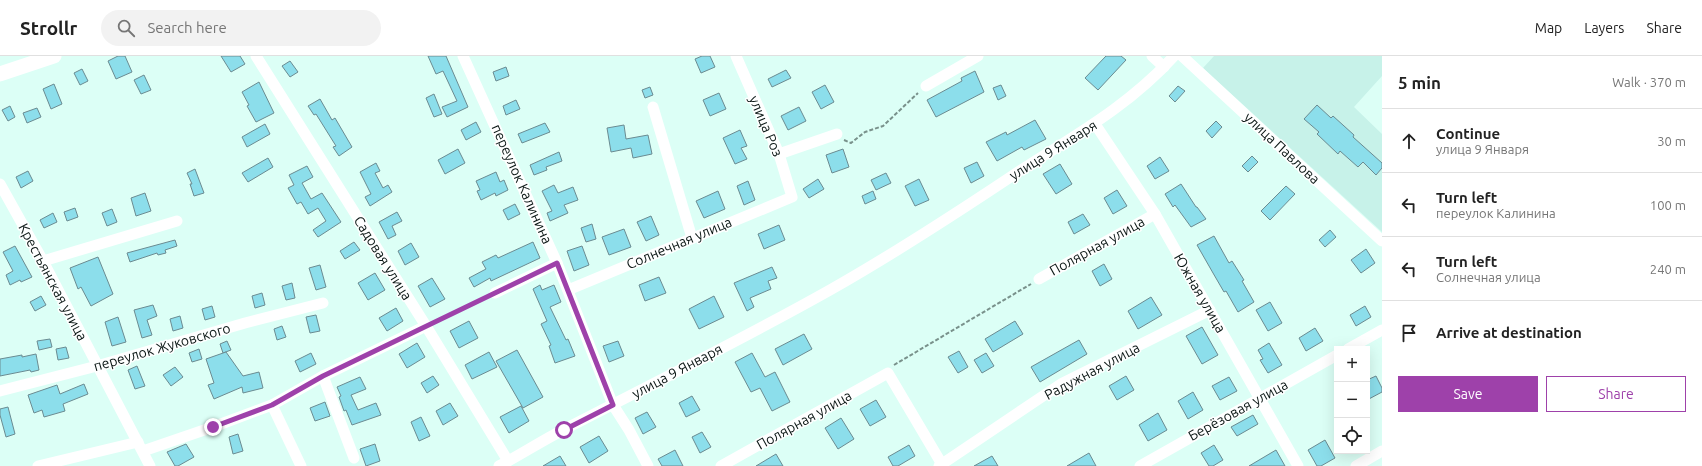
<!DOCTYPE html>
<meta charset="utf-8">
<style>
body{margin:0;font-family:Ubuntu,sans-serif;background:#f2f2f2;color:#222}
.controls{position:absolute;right:12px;bottom:12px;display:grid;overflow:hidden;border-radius:0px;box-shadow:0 4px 16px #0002}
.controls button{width:36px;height:36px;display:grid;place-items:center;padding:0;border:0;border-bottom:1px solid #e0e0e0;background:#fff;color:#222;font:20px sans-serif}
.stop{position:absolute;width:12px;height:12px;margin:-9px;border:3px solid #9e41aa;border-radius:50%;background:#fff}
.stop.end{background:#9e41aa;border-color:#fff;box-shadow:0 1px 4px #0008}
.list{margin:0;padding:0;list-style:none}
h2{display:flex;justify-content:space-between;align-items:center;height:52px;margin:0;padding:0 16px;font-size:17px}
h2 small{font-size:13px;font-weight:400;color:#767676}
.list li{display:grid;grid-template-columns:26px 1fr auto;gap:12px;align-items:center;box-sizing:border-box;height:64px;padding:0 16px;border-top:1px solid #e0e0e0}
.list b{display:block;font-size:15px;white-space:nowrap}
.list p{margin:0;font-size:13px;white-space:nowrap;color:#767676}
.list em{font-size:13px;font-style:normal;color:#767676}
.actions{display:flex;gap:8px;padding:12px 16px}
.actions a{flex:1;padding:9px 0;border:1px solid #9e41aa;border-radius:0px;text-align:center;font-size:14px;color:#9e41aa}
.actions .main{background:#9e41aa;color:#fff}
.icon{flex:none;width:22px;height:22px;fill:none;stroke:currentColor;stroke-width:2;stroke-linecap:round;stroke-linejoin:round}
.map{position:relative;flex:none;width:1382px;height:410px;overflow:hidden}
header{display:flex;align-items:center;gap:24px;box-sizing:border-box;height:56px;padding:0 20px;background:#fff;border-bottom:1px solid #e0e0e0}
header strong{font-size:19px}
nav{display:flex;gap:22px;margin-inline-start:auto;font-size:14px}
.search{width:280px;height:36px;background:#f2f2f2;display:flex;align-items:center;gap:10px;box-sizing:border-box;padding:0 14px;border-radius:22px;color:#767676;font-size:15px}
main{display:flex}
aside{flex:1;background:#fff}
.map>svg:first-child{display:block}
.built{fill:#c7f2e9}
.building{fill:#8cdeeb;stroke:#6b8b91}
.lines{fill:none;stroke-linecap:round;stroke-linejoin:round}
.path{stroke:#79918b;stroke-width:2;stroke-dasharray:4 2;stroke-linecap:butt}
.minor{stroke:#fff;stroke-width:11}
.secondary{stroke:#fff;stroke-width:15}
.route{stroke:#9e41aa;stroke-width:5}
.labels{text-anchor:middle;stroke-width:3;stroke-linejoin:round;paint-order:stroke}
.street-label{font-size:14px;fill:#0a1614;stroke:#fff}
</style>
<header>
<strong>Strollr</strong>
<div class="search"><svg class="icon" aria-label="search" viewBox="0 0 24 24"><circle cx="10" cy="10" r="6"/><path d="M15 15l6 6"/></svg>Search here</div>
<nav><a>Map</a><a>Layers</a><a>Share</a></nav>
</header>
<main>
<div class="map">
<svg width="1382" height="410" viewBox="0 0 1382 410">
<rect width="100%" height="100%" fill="#dcfff6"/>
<polygon class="built" points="1214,0 1382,0 1382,20 1354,51 1382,78 1382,176 1203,12"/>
<g class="building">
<polygon points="118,0 125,0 132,16 116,23 108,5"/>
<polygon points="221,0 240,0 245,8 231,16"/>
<polygon points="428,0 446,0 468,51 447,61 442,51 457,45 443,15 436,18"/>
<polygon points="702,0 710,0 715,11 701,17 695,3"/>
<polygon points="1106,0 1121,0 1126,4 1098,34 1085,22"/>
<polygon points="290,5 298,16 290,21 282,10"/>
<polygon points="506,11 509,20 496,25 493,16"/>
<polygon points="82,13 88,25 80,29 74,17"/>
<polygon points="786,14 791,22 772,31 768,23"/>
<polygon points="975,15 984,36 936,61 927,44 962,25 961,22"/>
<polygon points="144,19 151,34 141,38 134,24"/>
<polygon points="259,26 274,57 256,66 247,50 249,49 242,36"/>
<polygon points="54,28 62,48 51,53 43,33"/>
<polygon points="825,29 834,46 821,53 812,36"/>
<polygon points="1001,29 1006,40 998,44 993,32"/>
<polygon points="1178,30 1185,35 1175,46 1169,40"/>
<polygon points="650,31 653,39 645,42 642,34"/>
<polygon points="719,37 726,53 710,60 703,44"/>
<polygon points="434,38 442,58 434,61 426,42"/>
<polygon points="320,43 332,64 335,62 352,91 339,100 333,91 336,90 316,58 314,59 308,50"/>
<polygon points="516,44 520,53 506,59 503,50"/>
<polygon points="1317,49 1331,62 1333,60 1354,79 1353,81 1382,107 1382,112 1376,119 1363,106 1358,111 1340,95 1338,98 1317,78 1319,76 1304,63"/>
<polygon points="10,50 15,61 8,65 2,54"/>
<polygon points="799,51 806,65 788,74 781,60"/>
<polygon points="37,52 41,61 27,67 23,57"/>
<polygon points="1035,64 1046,83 1024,94 1022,91 997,105 986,86 1006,76 1007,79"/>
<polygon points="1216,65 1222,71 1212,82 1206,75"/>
<polygon points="476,66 481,76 466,84 461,74"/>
<polygon points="545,67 550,76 522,87 518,78"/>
<polygon points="265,68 270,78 247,91 242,81"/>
<polygon points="624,69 626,83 648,79 652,98 633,102 631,92 611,96 607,72"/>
<polygon points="740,74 747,90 741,92 747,103 735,108 723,82"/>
<polygon points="458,93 465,107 445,118 438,104"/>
<polygon points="843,93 849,111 832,117 826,99"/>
<polygon points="559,96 562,105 546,111 547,114 534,119 530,109"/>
<polygon points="1252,100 1258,106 1248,116 1242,110"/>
<polygon points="1160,101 1169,115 1155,123 1147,110"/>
<polygon points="268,102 273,111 248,126 242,117"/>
<polygon points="977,106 984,120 971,127 964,112"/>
<polygon points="376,107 380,115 375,117 383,132 388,129 392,136 370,150 365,141 371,138 360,116"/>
<polygon points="1060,108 1072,128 1056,138 1043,118"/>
<polygon points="307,110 313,121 302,127 311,143 322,137 341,166 318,181 313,174 326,165 318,152 308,158 301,146 297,148 288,132 294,129 289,119"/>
<polygon points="195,113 204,137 194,140 190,128 192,128 187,117"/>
<polygon points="28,115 33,125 21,132 16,121"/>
<polygon points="496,116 500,126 504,124 508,134 496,140 495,137 481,144 477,135 480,134 476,125"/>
<polygon points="886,117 891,127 876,134 871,124"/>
<polygon points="818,123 824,133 809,142 803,133"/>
<polygon points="919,123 929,144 915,150 905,130"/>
<polygon points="748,125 755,144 744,149 737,130"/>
<polygon points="1181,128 1196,151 1197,151 1206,163 1191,171 1175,149 1173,151 1165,138"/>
<polygon points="554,129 558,137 573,131 578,144 564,149 568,157 550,165 547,157 552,155 542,135"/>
<polygon points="1286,130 1295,138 1270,164 1261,155"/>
<polygon points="1117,134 1127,150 1113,158 1104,142"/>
<polygon points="718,135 725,153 704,162 696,145"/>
<polygon points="873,135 876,143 865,148 862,140"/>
<polygon points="145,137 151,155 136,160 131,142"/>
<polygon points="515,148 520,158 508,164 503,154"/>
<polygon points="75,152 78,161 67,165 64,156"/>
<polygon points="112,153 117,166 107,170 102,157"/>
<polygon points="397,156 402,165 392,170 396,179 388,183 379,166"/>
<polygon points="53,157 57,166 44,172 40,164"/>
<polygon points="1083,158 1090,169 1074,178 1068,166"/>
<polygon points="651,160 659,179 646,185 637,166"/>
<polygon points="592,168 596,183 586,186 581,172"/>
<polygon points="779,169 785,184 764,193 758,178"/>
<polygon points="624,173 631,191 609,199 602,181"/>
<polygon points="1330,174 1336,181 1325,191 1319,184"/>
<polygon points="1214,180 1229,207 1232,205 1244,224 1242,225 1254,246 1238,256 1226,235 1224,236 1213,217 1197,189"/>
<polygon points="175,184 177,190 165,194 166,197 158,199 157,197 130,206 127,197"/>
<polygon points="354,186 360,194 345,203 340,195"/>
<polygon points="533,186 540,202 491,225 490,222 474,231 469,222 486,213 482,206 496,199 498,202"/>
<polygon points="411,187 419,201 405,209 398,195"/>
<polygon points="15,190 32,221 21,226 20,224 10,229 6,219 13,215 3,196"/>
<polygon points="582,190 589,209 574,215 567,195"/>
<polygon points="1366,193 1375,207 1361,217 1351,204"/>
<polygon points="98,201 113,238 91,250 81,231 78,233 70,212"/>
<polygon points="1104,208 1112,223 1100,230 1092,215"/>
<polygon points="320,209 326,231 316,234 309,212"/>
<polygon points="772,211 777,222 768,225 771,233 750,242 754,251 747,255 734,227"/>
<polygon points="375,217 385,234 368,244 358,227"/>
<polygon points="659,221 666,237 645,245 639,229"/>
<polygon points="432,222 445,243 430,251 418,230"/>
<polygon points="292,227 295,242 286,244 282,230"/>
<polygon points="540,229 542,234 554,229 561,246 550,251 566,284 568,283 575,300 555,307 549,290 551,289 541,268 547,265 533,233"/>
<polygon points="262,237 265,249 255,252 252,240"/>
<polygon points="41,240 46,249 35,255 30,246"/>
<polygon points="714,240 724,261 699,273 689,253"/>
<polygon points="1151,241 1162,259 1138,273 1128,255"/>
<polygon points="1270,246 1282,267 1268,275 1256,254"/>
<polygon points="153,249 157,260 147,264 152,279 142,282 134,254"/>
<polygon points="212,250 215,261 205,264 202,253"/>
<polygon points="1365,250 1371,261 1356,270 1350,259"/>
<polygon points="396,252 403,265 387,275 379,262"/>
<polygon points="316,259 320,275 310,277 306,261"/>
<polygon points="180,260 183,272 173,275 170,263"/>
<polygon points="118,261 126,286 112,290 105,266"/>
<polygon points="469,265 478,282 459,292 450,275"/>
<polygon points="1015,265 1023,278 993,296 985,283"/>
<polygon points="282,270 286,281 277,284 274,273"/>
<polygon points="1202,271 1218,299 1202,308 1186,280"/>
<polygon points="1315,272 1323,285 1306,295 1299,282"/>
<polygon points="804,278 812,293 783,309 775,293"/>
<polygon points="50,283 52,291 39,294 37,285"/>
<polygon points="1079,284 1087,298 1040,326 1031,311"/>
<polygon points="227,285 231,294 223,297 220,288"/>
<polygon points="618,285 624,300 609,306 603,290"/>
<polygon points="417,287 425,301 407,312 399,298"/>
<polygon points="1269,287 1282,309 1268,317 1260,304 1263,303 1258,294"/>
<polygon points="66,291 69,302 58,304 56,293"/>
<polygon points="199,293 202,303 192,306 189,297"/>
<polygon points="517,294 543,341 523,352 496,305"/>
<polygon points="959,295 968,311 958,317 948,301"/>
<polygon points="226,296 243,320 259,316 263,332 243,337 242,331 214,343 208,329 214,327 206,303"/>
<polygon points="489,296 497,311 472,323 465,309"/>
<polygon points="311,297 316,308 300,316 295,305"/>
<polygon points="752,297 765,321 775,316 790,346 772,355 760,332 751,336 735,306"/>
<polygon points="986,297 994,310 982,317 974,304"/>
<polygon points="36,298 39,314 31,316 30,314 0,320 0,303 22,299 22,301"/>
<polygon points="137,310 145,330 135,333 128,314"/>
<polygon points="175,311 183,321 171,330 163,319"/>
<polygon points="433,320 439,329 427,337 421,327"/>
<polygon points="1126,320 1134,334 1117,344 1109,330"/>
<polygon points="1376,320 1382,332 1382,336 1367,344 1367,324"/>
<polygon points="360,321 366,333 351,339 358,354 376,347 381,359 352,369 346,354 344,355 339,341 341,340 337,331"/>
<polygon points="1229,321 1237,335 1220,344 1212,330"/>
<polygon points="84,328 88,338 63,348 65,355 44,361 42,354 34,357 28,339 57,329 60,338"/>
<polygon points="1193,336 1203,354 1188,363 1178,345"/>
<polygon points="692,340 700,354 686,361 679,347"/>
<polygon points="876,344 886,361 870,370 860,353"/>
<polygon points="325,346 330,360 315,365 310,352"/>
<polygon points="450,347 458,360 443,369 436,355"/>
<polygon points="521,350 529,365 509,377 500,361"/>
<polygon points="8,351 15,378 6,381 0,359 0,353"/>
<polygon points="647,356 656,371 643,378 635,362"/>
<polygon points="1158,357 1167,374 1148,385 1139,369"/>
<polygon points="1253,359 1258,368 1237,380 1231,371"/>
<polygon points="421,361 430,380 419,385 411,366"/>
<polygon points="841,362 854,383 838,393 825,372"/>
<polygon points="702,376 711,391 700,397 692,381"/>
<polygon points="238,378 243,395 233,398 229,381"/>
<polygon points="599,380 608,395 589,407 580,391"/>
<polygon points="1325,384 1335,402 1321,410 1317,410 1308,394"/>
<polygon points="186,388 194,401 178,410 175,410 167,396"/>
<polygon points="375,388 380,405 366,410 360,393"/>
<polygon points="909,389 915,400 898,410 893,410 888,401"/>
<polygon points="1214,389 1223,404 1213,410 1209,410 1201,397"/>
<polygon points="675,394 683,410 662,410 658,403"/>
<polygon points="1276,394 1285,410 1249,410"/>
<polygon points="1089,397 1096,410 1067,410"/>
<polygon points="776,398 783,410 756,410"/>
<polygon points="560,400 566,410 543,410"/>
<polygon points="992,400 998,410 974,410"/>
</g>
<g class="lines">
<g class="path">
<polyline points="844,84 851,87 865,76 883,70 918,37"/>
<polyline points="434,266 486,241"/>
<polyline points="894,309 1031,228"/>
</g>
<g class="minor">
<polyline points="256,0 426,270 508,405"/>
<polyline points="463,0 557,207 613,349 629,374 648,410"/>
<polyline points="1152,0 1164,11"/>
<polyline points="1182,0 1382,185"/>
<polyline points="926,30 978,0"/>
<polyline points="653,51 692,182"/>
<polyline points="1095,68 1155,158 1298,410"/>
<polyline points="779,98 837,78"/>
<polyline points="0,128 43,205 150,410"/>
<polyline points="43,205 177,165"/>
<polyline points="1039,223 1155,158"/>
<polyline points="568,234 792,141 779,98 736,0"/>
<polyline points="495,237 557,207"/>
<polyline points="1348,293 1382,274"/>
<polyline points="323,320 354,402"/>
<polyline points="0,335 97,310 245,267 323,247"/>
<polyline points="272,349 301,410"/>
<polyline points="143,395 213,371 272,349 323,320 426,270"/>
<polyline points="38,410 138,386"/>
<path d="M 499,410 C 522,398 543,384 565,373 C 654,327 743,283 830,234 C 892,199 952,160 1012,120 C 1070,82 1127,52 1174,0"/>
<polyline points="721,410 888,317 943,410"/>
<polyline points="939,410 1061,328 1210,254"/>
<polyline points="1140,410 1337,299"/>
<polyline points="1356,410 1382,395"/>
</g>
<polyline class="secondary" points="0,18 54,0"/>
</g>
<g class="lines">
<polyline class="route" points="213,371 272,349 323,320 557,207 613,349 564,374"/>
</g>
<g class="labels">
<g class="street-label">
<text transform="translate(766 70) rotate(67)" y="5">улица Роз</text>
<text transform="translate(1282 92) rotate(43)" y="5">улица Павлова</text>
<text transform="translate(1053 94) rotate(-32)" y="5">улица 9 Января</text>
<text transform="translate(522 128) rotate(66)" y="5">переулок Калинина</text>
<text transform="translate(679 187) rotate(-23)" y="5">Солнечная улица</text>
<text transform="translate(1097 190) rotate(-29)" y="5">Полярная улица</text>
<text transform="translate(383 202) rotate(58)" y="5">Садовая улица</text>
<text transform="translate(53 226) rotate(62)" y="5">Крестьянская улица</text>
<text transform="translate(1200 237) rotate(60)" y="5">Южная улица</text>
<text transform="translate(162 291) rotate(-16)" y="5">переулок Жуковского</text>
<text transform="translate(677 315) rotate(-28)" y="5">улица 9 Января</text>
<text transform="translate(1092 315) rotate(-28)" y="5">Радужная улица</text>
<text transform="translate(1238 354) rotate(-29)" y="5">Берёзовая улица</text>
<text transform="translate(804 364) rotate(-29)" y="5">Полярная улица</text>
</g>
</g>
</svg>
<div class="controls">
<button>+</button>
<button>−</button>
<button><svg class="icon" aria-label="locate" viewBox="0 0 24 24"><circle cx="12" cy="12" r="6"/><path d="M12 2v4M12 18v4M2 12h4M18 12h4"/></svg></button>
</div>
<div class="stop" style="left:564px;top:374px"></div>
<div class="stop end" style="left:213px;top:371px"></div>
</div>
<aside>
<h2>5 min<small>Walk · 370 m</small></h2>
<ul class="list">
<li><svg class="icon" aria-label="ahead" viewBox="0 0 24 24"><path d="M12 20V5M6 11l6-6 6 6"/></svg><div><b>Continue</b><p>улица 9 Января</p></div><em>30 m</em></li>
<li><svg class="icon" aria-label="left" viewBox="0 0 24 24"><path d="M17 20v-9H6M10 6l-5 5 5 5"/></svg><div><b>Turn left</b><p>переулок Калинина</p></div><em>100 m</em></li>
<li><svg class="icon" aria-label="left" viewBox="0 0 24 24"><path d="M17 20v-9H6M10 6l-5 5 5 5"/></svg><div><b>Turn left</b><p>Солнечная улица</p></div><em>240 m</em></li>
<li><svg class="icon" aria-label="arrive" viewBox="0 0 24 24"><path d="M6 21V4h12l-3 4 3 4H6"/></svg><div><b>Arrive at destination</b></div></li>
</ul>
<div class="actions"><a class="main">Save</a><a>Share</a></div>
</aside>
</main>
